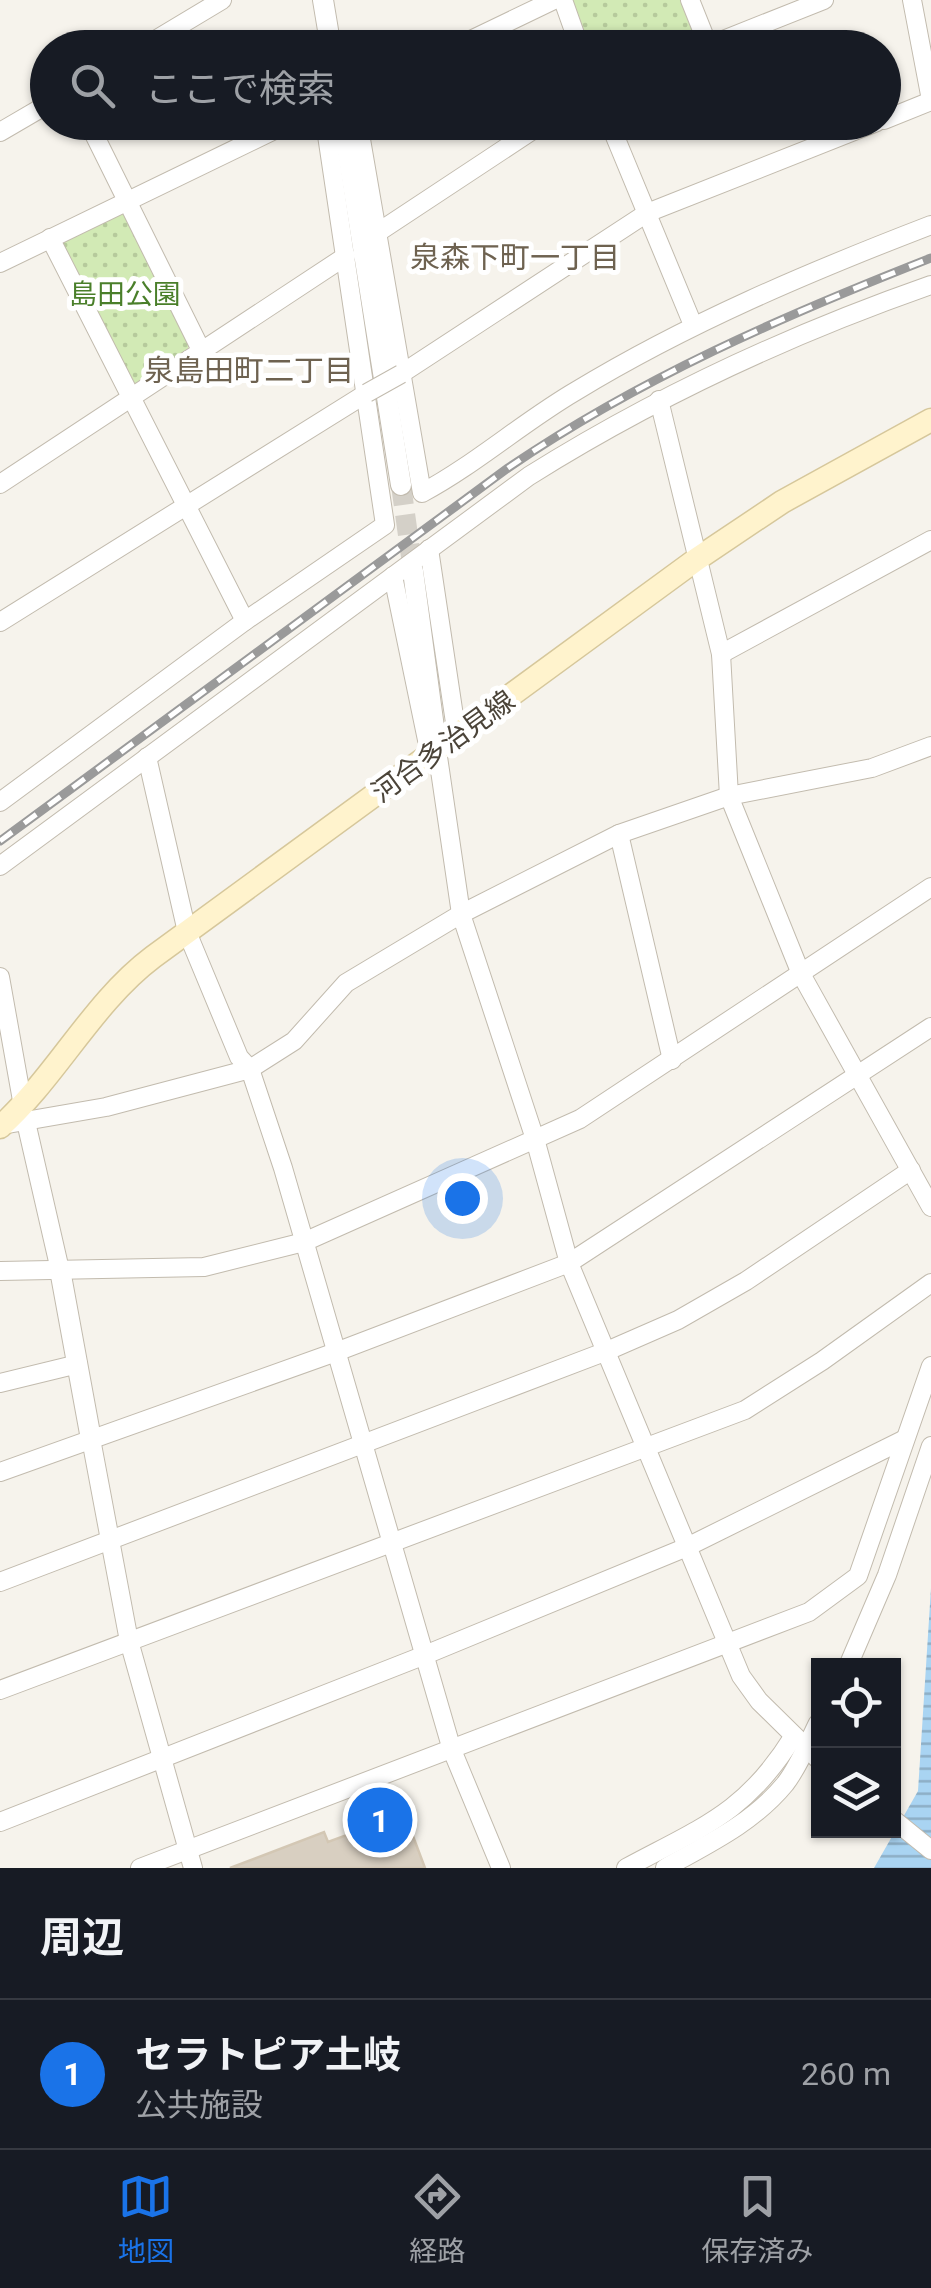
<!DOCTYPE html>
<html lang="ja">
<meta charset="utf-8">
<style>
body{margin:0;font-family:Roboto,"Noto Sans JP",sans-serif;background:#20242c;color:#f1f3f6}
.controls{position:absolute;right:30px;bottom:30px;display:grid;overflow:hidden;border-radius:0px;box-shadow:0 2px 8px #0004}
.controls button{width:90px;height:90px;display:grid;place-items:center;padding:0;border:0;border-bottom:2px solid #363941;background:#171b24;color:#f1f3f6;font:50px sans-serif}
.you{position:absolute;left:462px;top:1198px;width:35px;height:35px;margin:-25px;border:8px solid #fff;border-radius:50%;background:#1a73e8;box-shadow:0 0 0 15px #1a73e833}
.badge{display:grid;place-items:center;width:65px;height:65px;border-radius:50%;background:#1a73e8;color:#fff;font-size:32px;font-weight:700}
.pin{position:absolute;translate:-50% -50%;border:5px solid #fff;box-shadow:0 2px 10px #0006}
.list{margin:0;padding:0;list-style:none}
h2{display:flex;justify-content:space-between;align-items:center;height:130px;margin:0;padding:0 40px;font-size:42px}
h2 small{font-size:32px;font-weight:400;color:#9ea1a6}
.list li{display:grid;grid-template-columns:65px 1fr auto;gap:30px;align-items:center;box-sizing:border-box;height:150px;padding:0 40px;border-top:2px solid #363941}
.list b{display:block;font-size:38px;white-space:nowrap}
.list p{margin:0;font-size:32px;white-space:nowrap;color:#9ea1a6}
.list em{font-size:32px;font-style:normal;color:#9ea1a6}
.icon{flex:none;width:55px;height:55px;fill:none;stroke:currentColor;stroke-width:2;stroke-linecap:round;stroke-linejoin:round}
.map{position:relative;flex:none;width:931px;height:1868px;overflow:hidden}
.search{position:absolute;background:#171b24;box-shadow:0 2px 8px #0004;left:30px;right:30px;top:30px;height:110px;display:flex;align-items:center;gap:25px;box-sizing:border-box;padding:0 35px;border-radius:55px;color:#9ea1a6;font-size:38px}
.sheet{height:280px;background:#171b24}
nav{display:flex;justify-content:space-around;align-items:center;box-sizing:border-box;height:140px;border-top:2px solid #363941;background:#171b24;font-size:28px;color:#9ea1a6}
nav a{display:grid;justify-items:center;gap:5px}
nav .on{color:#1a73e8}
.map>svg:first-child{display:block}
.park{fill:url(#park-dots)}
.water{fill:url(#water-rules)}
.building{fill:#d8cfc1;stroke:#d3c7b4;stroke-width:2.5}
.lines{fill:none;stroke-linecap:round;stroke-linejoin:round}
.tertiary-tunnel{stroke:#d4d0c8;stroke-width:20;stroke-dasharray:20 10;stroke-linecap:butt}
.minor-casing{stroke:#c2bbae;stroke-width:20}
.tertiary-casing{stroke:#c2bbae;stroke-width:22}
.secondary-casing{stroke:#d6c79b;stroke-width:25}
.minor{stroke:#fff;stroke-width:18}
.tertiary{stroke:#fff;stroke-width:20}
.secondary{stroke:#fff3cd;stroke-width:22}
.rail-casing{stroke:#9a9a9a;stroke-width:9}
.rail{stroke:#fff;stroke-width:5;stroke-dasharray:15;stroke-linecap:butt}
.minor-bridge-casing{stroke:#c2bbae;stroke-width:20;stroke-linecap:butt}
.minor-bridge{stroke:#fff;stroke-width:18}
.labels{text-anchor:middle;stroke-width:10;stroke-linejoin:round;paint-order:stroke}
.park-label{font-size:28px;fill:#4a7f2a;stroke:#fff}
.street-label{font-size:28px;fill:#4b4439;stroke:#fff}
.neighbourhood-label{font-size:30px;fill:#6e6250;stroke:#fff}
</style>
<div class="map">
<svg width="931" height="1868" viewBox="0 0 931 1868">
<defs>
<pattern id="park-dots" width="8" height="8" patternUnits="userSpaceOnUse" patternTransform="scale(2.5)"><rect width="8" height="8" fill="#d2eab5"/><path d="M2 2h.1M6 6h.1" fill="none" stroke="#b6ca9c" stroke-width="1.8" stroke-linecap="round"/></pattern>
<pattern id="water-rules" width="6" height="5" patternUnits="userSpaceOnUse" patternTransform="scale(2.5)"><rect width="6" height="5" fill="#a9d4f2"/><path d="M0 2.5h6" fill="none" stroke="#8caec5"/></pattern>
</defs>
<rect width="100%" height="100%" fill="#f6f3ec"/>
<g class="park">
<polygon points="571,0 684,0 698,36 696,43 686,47 588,47"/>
<polygon points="124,212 190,342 187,351 136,385 130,382 61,245 62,240"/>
</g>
<polygon class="water" points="931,1588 931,1868 874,1868 918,1791"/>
<polygon class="building" points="396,1791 425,1868 230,1868 324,1832 328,1842 358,1831 349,1808"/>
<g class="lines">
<polyline class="tertiary-tunnel" points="401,485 413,571"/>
<g class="minor-casing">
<g id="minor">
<polyline points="563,0 580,48"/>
<polyline points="690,0 708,45"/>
<polyline points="912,0 931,100"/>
<polyline points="142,48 222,0"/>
<polyline points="454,48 554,0"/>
<polyline points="703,48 824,0"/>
<polyline points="884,120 931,101"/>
<polyline points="88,122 202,352"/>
<path d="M 358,122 L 422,493 C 476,464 523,422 576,391 C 688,323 809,272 931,225"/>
<polyline points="609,122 693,325"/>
<polyline points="0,132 48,104"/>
<polyline points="377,233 545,122"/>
<polyline points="50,238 245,621"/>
<polyline points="0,263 291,122"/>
<polyline points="401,374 647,213 877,122"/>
<polyline points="659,400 721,654 729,796 801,974 931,1207"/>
<polyline points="0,484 346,256"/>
<polyline points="429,549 457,736"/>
<polyline points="393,576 427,740"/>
<polyline points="0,622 367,393"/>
<polyline points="721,654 931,540"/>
<polyline points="437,750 461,914 535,1139 569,1263 741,1676 759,1701 818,1759"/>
<polyline points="147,757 187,932 239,1057 250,1069 283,1168 452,1750 501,1868"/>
<polyline points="0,802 245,621 385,525 325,122"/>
<polyline points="619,834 672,1060"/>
<path d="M 0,866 L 529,476 C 655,397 791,334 931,285"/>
<polyline points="0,977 23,1106"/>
<polyline points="26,1122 60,1270"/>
<polyline points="2,1125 106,1107 250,1069 294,1041 346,983 461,914 619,834 729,796 872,768 931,746"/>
<polyline points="0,1271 204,1267 304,1242 580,1119 931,887"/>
<polyline points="0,1383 78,1364"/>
<polyline points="91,1439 129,1641 193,1868"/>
<polyline points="0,1472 336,1352 569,1263 931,1027"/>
<polyline points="0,1582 607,1351 678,1320 746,1281 911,1170"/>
<polyline points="848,1666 887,1575 931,1446"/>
<polyline points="0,1690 745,1410 822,1361 931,1283"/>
<polyline points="894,1820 931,1850"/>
<polyline points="0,1822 425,1655 687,1547 905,1439"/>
<polyline points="140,1868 809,1612 858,1576 931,1366"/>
<path d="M 626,1868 C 702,1827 746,1813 793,1737"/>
<path d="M 665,1868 C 708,1844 753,1823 785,1784 C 799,1766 808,1743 818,1723"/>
</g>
</g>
<g class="tertiary-casing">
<g id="tertiary">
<polyline points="323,0 331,48"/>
<polyline points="343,122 401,485"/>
<polyline points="413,571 437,750"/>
<polyline points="60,1270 91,1439"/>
</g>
</g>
<g class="secondary-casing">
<path id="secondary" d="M 0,1127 C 57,1076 92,1003 153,957 L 697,559 L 782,502 L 931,420"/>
</g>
<use href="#minor" class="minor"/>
<use href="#tertiary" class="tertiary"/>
<use href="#secondary" class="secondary"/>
<g class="rail-casing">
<path id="rail" d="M 0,841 L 508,468 C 640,378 783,316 931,258"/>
</g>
<use href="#rail" class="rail"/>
<g class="minor-bridge-casing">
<polyline id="minor-bridge" points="367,393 401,374"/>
</g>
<use href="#minor-bridge" class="minor-bridge"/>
</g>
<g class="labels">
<g class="park-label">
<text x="125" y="304">島田公園</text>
</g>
<g class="street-label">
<text transform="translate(443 746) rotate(-36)" y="10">河合多治見線</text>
</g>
<g class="neighbourhood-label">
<text x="515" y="268">泉森下町一丁目</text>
<text x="249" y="381">泉島田町二丁目</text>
</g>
</g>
</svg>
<div class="controls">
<button><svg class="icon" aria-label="locate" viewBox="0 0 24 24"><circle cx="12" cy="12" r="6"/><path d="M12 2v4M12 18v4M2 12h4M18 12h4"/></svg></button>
<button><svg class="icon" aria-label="layers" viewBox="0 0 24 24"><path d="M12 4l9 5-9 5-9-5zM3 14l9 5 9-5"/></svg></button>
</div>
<div class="you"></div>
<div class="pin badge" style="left:380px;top:1820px">1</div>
<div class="search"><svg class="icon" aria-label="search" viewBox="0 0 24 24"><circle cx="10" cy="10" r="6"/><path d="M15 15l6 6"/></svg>ここで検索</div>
</div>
<section class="sheet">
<h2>周辺<small></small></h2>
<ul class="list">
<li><span class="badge">1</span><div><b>セラトピア土岐</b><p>公共施設</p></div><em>260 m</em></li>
</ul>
</section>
<nav>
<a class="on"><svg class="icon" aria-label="map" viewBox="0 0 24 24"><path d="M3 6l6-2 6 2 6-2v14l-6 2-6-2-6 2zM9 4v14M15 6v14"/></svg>地図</a>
<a><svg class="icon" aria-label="directions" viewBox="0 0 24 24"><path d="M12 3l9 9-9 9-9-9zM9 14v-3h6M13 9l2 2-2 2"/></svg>経路</a>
<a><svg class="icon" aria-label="saved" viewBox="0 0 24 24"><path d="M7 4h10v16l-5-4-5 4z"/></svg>保存済み</a>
</nav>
